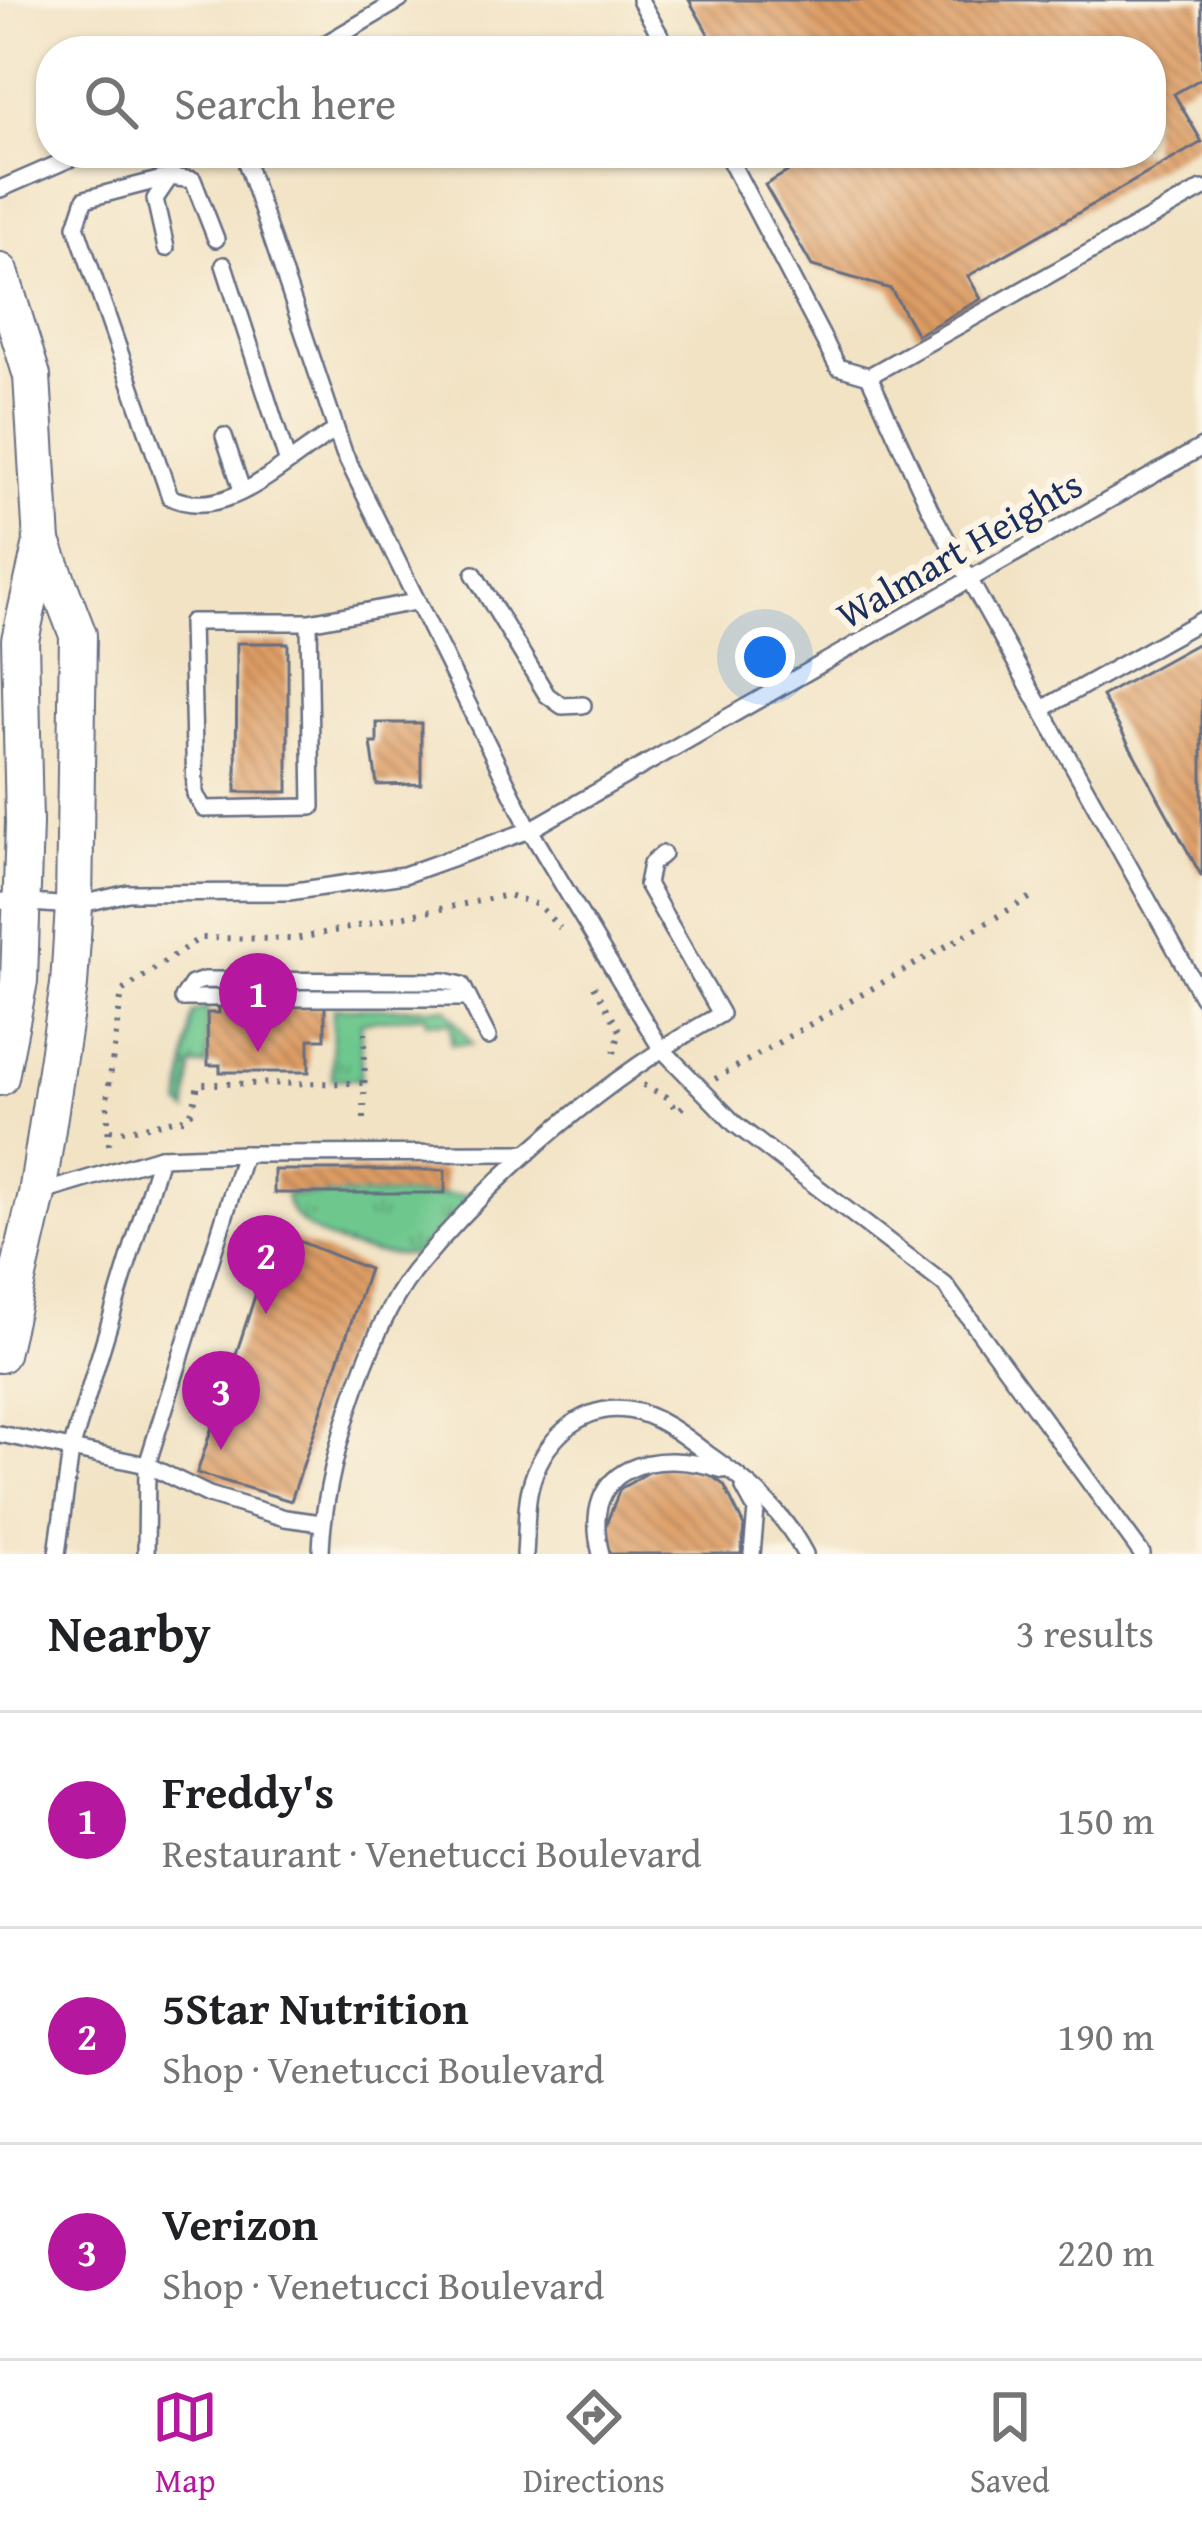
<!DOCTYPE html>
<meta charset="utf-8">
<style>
body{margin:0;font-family:"Gentium Book Plus",serif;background:#f2f2f2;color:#202124}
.you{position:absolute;left:765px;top:657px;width:42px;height:42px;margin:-30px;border:9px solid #fff;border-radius:50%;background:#1a73e8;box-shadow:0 0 0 18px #1a73e833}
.badge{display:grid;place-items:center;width:78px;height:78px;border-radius:50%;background:#b5179e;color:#fff;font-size:39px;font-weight:700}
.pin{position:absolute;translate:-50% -99px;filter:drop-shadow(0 3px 6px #0008)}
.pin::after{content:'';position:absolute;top:63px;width:42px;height:36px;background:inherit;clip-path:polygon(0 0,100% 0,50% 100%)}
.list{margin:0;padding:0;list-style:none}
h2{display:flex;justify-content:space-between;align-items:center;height:156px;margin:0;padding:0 48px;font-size:51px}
h2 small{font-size:39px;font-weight:400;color:#757577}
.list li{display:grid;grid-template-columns:78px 1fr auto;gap:36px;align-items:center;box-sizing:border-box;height:216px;padding:0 48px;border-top:3px solid #e0e0e0}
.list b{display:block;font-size:45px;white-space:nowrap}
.list p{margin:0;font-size:39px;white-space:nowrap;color:#757577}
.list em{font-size:39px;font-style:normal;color:#757577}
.icon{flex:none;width:66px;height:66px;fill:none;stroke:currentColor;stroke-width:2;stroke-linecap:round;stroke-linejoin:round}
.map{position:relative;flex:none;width:1202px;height:1554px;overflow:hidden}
.search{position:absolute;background:#fff;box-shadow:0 3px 9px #0004;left:36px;right:36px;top:36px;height:132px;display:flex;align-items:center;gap:30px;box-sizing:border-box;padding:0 42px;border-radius:48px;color:#757577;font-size:45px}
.sheet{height:804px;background:#fff}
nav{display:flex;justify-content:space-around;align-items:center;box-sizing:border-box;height:168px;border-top:3px solid #e0e0e0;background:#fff;font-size:33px;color:#757577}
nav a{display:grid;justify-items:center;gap:6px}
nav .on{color:#b5179e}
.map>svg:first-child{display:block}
.grass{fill:url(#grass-tufts);stroke:#447c76;stroke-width:3}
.building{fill:url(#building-back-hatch)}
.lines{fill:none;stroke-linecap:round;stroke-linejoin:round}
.service-casing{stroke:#666e82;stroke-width:20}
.tertiary-casing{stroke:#666e82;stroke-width:40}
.path{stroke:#666e82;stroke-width:6;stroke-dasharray:3 9;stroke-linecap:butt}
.service{stroke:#fff;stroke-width:15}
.tertiary{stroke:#fff;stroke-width:36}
.labels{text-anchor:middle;stroke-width:12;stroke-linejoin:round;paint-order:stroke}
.street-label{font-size:39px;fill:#1b2f5e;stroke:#fcf5e5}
</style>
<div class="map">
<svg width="1202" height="1554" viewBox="0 0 1202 1554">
<defs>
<pattern id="grass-tufts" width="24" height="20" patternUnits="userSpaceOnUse" patternTransform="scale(3)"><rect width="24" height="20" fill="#6ec88e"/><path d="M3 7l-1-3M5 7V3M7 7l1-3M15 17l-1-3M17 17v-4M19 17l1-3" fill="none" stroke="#5aa377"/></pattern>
<pattern id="building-back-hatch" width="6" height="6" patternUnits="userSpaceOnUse" patternTransform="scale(3)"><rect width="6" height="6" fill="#dd9c64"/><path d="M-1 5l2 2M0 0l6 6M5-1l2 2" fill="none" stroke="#b28056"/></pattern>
</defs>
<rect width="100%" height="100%" fill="#fcf5e5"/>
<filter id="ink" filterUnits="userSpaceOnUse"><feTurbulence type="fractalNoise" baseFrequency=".00833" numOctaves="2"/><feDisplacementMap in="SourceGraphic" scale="24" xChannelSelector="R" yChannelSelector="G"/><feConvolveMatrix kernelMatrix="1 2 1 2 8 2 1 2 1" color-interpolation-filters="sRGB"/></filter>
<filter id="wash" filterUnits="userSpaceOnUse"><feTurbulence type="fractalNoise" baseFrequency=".004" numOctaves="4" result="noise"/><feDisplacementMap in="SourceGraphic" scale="48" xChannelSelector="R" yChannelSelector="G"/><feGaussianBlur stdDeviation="2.7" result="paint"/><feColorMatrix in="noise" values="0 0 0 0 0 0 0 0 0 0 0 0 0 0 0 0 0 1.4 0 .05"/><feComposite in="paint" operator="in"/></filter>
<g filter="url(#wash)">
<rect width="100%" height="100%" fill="#f2e3c5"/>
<g class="grass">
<polygon points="207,1007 207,1066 192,1066 187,1111 181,1105 191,1022 193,1013"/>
<polygon points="333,1008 446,1008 472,1044 451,1044 451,1023 426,1022 426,1015 361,1022 361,1079 332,1079"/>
<path d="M 286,1195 L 472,1195 L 416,1254 C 380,1260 290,1239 286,1195 Z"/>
</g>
<g id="blocks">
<g class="building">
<polygon points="689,0 1202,0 1202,78 1174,94 1202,142 968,276 981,299 917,335 891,289 812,266 765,185 787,172 776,153 1151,153 1151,51 718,51"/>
<polygon points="1202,641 1202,877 1102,696"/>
<polygon points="237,643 288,643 288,792 236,792"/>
<polygon points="377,723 421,723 421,784 377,785 371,743 377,743"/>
<polygon points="219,1006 325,1006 325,1039 309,1039 309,1072 220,1072 220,1065 208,1065 207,1013 219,1013"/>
<rect x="274" y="1170" width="171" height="23"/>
<polygon points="276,1232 369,1269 291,1501 197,1473"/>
<polygon points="659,1466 705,1471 724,1485 744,1526 741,1554 606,1554 603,1532 620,1489"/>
</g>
</g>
</g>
<g filter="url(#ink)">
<use href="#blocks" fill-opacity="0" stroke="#666e82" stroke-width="3"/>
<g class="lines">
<g class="service-casing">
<g id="service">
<polyline points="640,0 669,51"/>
<polyline points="313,51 400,0"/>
<polyline points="243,153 344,453 530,830 660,1047 735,1124 945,1285 1142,1554"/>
<polyline points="726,153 838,367 869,376"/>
<path d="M 170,177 L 85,199 L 76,226 L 170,497 C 228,524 285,459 335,431"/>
<polyline points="0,189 83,153"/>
<polyline points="1202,189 869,376 930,509 1202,997"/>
<polyline points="166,248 155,199 170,177 193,180 216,239"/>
<polyline points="224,265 287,460"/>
<polyline points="224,436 242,490"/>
<polyline points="474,574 547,695 562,706 583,705"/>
<polyline points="309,622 312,807 204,809 195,794 191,622 309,622 415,602"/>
<polyline points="1044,708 1202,620"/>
<polyline points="0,901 74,906 128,893 289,892 404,875 530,830 1202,447"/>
<polyline points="183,998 192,984 204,980 445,981 462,985 488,1037"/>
<polyline points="183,998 468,998"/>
<polyline points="244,1154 528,1153"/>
<polyline points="40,1193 160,1157"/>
<polyline points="0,1434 147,1465 209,1495 285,1518 321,1523"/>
<polyline points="744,1488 756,1510 752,1554"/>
<polyline points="57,1554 71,1450 160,1157 244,1154 147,1465 146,1554"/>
<path d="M 321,1554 C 322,1478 366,1331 414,1271 C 497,1170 607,1077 721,1014 L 647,884 L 651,864 L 663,854"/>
<path d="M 525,1554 C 527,1533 525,1509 530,1489 C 540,1444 579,1403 628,1410 C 657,1414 687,1438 709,1455 C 749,1483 782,1510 805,1554"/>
<path d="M 601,1554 C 578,1465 655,1447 723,1470"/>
</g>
</g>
<g class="tertiary-casing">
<g id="tertiary">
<polyline points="0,272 32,376 42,542 20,640 24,823 19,981 0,1077"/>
<polyline points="0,1354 37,1194 69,985 74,906 78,635 42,542"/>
</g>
</g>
<g class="path">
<polyline points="594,986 620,1031 614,1053"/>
<polyline points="715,1079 1033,896"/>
<polyline points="643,1085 667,1097 678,1111 687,1103"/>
<polyline points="364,1119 365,1025"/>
<path d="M 110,1130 C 131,1134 161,1120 185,1119 L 193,1110 L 198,1084 L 364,1083"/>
<polyline points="109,1145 107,1100 122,991 200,938 295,939 508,895 538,905 560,928"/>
</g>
<use href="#service" class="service"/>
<use href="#tertiary" class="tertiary"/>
</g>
</g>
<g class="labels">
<g class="street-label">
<text transform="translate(959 549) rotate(-30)" y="14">Walmart Heights</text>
</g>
</g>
</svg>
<div class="you"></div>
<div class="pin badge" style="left:258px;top:1052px">1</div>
<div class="pin badge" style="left:266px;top:1314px">2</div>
<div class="pin badge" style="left:221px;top:1450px">3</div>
<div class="search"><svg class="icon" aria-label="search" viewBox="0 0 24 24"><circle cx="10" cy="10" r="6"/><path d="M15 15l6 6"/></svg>Search here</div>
</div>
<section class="sheet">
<h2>Nearby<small>3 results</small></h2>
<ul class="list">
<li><span class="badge">1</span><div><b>Freddy's</b><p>Restaurant · Venetucci Boulevard</p></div><em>150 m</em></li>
<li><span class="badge">2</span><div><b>5Star Nutrition</b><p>Shop · Venetucci Boulevard</p></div><em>190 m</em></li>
<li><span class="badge">3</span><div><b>Verizon</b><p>Shop · Venetucci Boulevard</p></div><em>220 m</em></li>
</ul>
</section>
<nav>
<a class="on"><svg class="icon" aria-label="map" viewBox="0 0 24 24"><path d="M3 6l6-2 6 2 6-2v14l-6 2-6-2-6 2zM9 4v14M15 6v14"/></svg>Map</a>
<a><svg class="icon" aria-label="directions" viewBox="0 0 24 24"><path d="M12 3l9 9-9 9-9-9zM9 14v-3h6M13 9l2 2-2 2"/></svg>Directions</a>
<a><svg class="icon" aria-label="saved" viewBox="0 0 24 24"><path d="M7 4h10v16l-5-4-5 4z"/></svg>Saved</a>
</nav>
